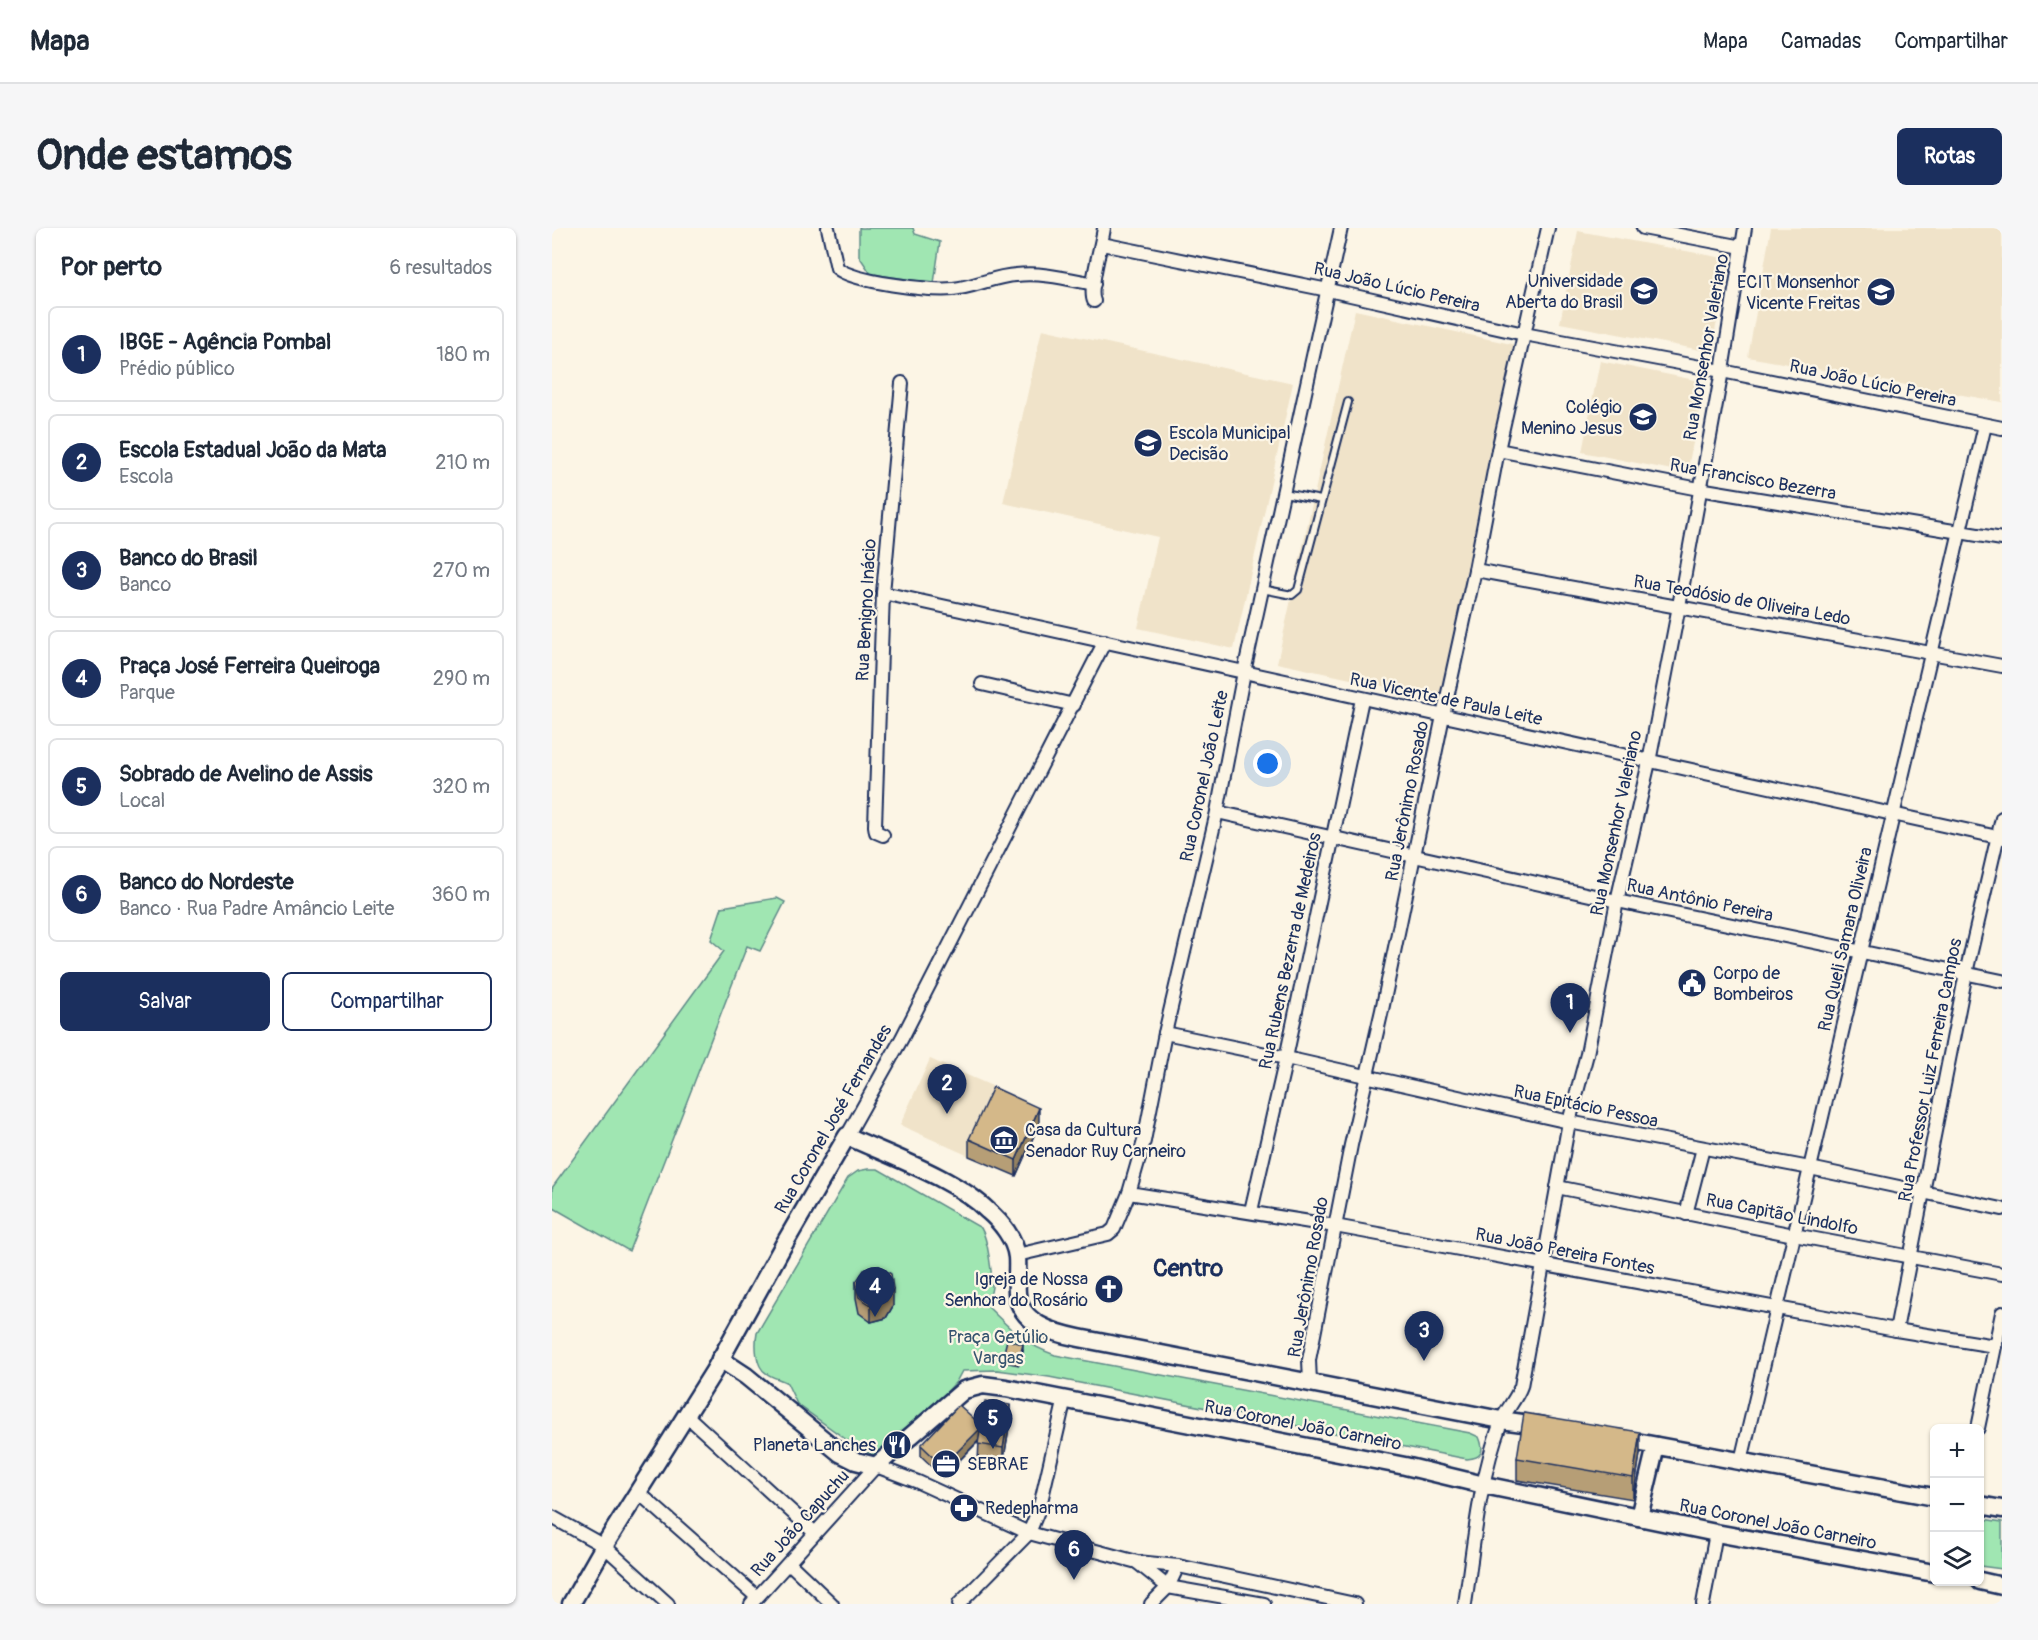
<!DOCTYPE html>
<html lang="pt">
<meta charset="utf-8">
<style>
body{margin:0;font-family:Pangolin,sans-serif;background:#f6f6f7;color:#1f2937}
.controls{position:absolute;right:18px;bottom:18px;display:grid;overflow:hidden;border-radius:9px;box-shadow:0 2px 4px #0004}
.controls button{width:54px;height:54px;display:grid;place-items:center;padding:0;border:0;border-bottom:2px solid #e0e1e3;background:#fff;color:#1f2937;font:30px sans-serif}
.you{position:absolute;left:716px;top:536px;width:21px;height:21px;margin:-15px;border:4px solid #fff;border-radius:50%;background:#1a73e8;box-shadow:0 0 0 9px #1a73e833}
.badge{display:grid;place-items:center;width:39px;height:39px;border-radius:50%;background:#1b2f5e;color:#fff;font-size:20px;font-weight:700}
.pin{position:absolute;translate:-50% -50px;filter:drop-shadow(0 2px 3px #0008)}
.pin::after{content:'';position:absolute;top:32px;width:21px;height:18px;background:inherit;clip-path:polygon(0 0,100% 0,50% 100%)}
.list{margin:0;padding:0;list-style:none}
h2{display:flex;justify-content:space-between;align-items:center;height:78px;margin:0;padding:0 24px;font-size:26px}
h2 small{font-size:20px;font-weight:400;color:#747a83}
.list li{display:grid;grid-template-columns:39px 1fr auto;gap:18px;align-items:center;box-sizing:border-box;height:96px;margin:0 12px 12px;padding:0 12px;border:2px solid #e0e1e3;border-radius:9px}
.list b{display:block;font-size:22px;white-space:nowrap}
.list p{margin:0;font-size:20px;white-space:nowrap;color:#747a83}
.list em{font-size:20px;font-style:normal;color:#747a83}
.actions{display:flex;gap:12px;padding:18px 24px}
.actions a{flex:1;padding:14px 0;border:2px solid #1b2f5e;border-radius:9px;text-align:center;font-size:21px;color:#1b2f5e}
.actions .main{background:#1b2f5e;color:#fff}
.icon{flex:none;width:33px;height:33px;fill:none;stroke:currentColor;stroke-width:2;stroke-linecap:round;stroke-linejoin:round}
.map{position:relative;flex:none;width:1450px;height:1376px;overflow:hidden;border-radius:9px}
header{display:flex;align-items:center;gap:36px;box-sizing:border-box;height:84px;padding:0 30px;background:#fff;border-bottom:2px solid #e0e1e3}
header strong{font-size:28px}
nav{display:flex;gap:33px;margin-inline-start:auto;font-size:21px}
.intro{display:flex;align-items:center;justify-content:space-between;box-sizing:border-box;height:144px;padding:0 36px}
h1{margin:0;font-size:42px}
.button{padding:15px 27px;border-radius:9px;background:#1b2f5e;color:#fff;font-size:21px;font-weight:700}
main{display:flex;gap:36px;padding:0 36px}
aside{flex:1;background:#fff;border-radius:9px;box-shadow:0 2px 4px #0004}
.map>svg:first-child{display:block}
.built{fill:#f0e3c9}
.green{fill:#a0e6b2;stroke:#5e8a88;stroke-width:1.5}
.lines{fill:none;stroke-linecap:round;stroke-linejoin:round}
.lane-casing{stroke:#1b2f5e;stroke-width:10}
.street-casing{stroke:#1b2f5e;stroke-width:16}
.secondary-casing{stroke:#1b2f5e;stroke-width:21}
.lane{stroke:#fcf5e5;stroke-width:6}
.street{stroke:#fcf5e5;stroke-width:12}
.secondary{stroke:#fcf5e5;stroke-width:16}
.wall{fill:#b69e76;stroke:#1b2f5e;stroke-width:1.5}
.shaded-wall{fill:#948160;stroke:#1b2f5e;stroke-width:1.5}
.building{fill:#d4b889;stroke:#1b2f5e;stroke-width:1.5}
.labels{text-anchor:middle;stroke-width:4.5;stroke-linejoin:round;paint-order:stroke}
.poi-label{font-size:18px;fill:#1b2f5e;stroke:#fcf5e5;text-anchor:end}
.street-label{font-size:18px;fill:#1b2f5e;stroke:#fcf5e5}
.park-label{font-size:18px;fill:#36546f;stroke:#fcf5e5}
.district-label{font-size:24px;font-weight:bold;fill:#1b2f5e;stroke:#fcf5e5}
</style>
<header>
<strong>Mapa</strong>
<nav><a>Mapa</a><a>Camadas</a><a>Compartilhar</a></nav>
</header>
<div class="intro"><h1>Onde estamos</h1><a class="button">Rotas</a></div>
<main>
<aside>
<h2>Por perto<small>6 resultados</small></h2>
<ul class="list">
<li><span class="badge">1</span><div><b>IBGE - Agência Pombal</b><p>Prédio público</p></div><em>180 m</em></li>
<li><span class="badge">2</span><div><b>Escola Estadual João da Mata</b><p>Escola</p></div><em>210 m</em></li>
<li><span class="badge">3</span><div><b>Banco do Brasil</b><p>Banco</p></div><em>270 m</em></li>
<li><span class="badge">4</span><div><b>Praça José Ferreira Queiroga</b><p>Parque</p></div><em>290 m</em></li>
<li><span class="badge">5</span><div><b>Sobrado de Avelino de Assis</b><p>Local</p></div><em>320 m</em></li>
<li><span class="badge">6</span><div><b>Banco do Nordeste</b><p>Banco · Rua Padre Amâncio Leite</p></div><em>360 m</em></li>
</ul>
<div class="actions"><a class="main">Salvar</a><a>Compartilhar</a></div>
</aside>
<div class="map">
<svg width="1450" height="1376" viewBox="0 0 1450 1376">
<rect width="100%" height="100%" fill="#fcf5e5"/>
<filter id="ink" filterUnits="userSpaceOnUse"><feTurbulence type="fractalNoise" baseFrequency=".0167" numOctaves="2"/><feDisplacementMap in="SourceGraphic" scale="12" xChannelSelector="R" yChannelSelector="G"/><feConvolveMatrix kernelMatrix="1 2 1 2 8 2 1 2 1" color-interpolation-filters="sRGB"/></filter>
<g filter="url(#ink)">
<g class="built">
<polygon points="1219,0 1450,0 1450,174 1196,129"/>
<polygon points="1026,3 1177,31 1159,124 1008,95"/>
<polygon points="803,82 973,119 895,472 725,435"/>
<polygon points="490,101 741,155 682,421 586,400 606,309 451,275"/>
<polygon points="1048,133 1153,154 1135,245 1030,224"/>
<polygon points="378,831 447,861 417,928 348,897"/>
</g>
<g class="green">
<polygon points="307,0 361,0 363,6 388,14 382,55 319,46 307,28"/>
<polygon points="225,670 233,674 208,723 195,718 77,1023 0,979 0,960 172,723 159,712 170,679"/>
<path d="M 316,941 L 326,941 L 429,1000 C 436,1011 440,1046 440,1059 C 439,1065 437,1072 435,1078 C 460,1102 470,1115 503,1127 L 918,1205 L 927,1209 C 933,1223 930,1230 915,1231 L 497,1149 L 445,1142 L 410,1143 L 404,1154 L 340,1222 L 330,1227 L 323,1227 L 306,1220 L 245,1176 L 235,1155 C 229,1151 220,1150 214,1145 C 203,1138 203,1116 205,1105 L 296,950 L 306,943 Z"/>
<polygon points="1431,1291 1450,1294 1450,1341 1428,1338 1428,1310"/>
</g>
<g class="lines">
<g class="lane-casing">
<g id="lane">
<polyline points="732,265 769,272"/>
<polyline points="710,361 740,367 746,362 796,174"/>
</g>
</g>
<g class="street-casing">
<g id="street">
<path d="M 276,0 L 285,40 C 301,54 378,63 401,61 C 423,59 442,48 464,47 C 490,44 516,51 542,56"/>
<polyline points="1091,0 1190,19"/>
<polyline points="550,16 776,62 972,106 1170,143 1450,200"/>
<path d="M 542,73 C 536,61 550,16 552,0"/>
<polyline points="946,222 1147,261 1450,311"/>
<polyline points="923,342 1450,438"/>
<polyline points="331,365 1450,610"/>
<polyline points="430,456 522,477"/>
<polyline points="665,584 1065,673 1450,753"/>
<polyline points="331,607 324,604 323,598 331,365 350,155"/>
<polyline points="613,805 734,830 1017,894 1258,940 1450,981"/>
<polyline points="295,908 350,810 553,413"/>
<polyline points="1005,959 1242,1007 1450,1046"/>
<polyline points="577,965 783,998 1344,1102 1443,1118"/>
<polyline points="699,983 734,830 810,471"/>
<polyline points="1134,986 1151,920"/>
<polyline points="465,1027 556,1006 562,1001 577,965 592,913 613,805 665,584 692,444 789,0"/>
<polyline points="1344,1102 1414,745 1450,590"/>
<polyline points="758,1154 757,1132 799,917 830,782 891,488 923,342 946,222 996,0"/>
<polyline points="134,1187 263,1305"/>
<polyline points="1426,1200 1450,1085"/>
<polyline points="1189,1233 1433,197"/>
<polyline points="86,1264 205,1369"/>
<polyline points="0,1289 52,1318 116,1376"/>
<polyline points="237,1335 280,1376"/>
<polyline points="586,1335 616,1359 712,1376"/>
<polyline points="199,1376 324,1238 366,1254 477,1305 585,1334 626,1338 803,1376"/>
<polyline points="407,1376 477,1305 488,1278 513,1170"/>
<polyline points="599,1376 616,1359 626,1338"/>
<path d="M 913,1376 C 922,1315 927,1252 949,1194 C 954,1181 964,1172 969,1158 L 1017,894 L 1035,826 L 1065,673 L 1097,534 L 1127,378 L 1170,143 L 1193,0"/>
<polyline points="1151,1376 1164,1305"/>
</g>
</g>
<g class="secondary-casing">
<g id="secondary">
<polyline points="168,1131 194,1148 288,1225 304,1233 324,1238 412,1162 431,1157 454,1160 853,1238 932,1257 1164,1305 1382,1345"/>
<polyline points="1068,1211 1382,1269"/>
<polyline points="1428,1277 1450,1281"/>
<polyline points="1087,1289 1104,1218"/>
<polyline points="1428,1353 1450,1358"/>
<path d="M 19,1376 L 52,1318 L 162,1143 L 231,1018 L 295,908 C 338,928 403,950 436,983 C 449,994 463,1011 465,1029 C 466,1041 464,1053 465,1065 C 468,1096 502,1105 527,1110 L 949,1192 L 992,1198"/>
</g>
</g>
<use href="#lane" class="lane"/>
<use href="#street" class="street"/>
<use href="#secondary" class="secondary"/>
</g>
<g class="wall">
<polygon points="487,896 464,948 417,928 417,911"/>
<polygon points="304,1054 341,1078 334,1090 319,1094 307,1085 304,1070"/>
<polygon points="471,1122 467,1137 451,1134 451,1128"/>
<polygon points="458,1193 451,1237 426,1233 427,1213 391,1249 369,1228 369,1217 429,1197"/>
<polygon points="1088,1226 1081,1271 965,1252 965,1230"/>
</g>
<g class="shaded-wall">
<polygon points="487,880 487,896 464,948 464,932"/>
<polygon points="341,1061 341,1078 334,1090 319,1094 319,1077"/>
<polygon points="471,1116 471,1122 467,1137 467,1132"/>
<polygon points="458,1177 458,1193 451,1237 451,1220"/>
<polygon points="430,1198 430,1209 391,1249 391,1238"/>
<polygon points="1088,1204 1088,1226 1081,1271 1081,1250"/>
</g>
<g class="building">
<polygon points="441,859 487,880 464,932 417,911"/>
<polygon points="327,1038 339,1046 341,1061 334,1073 319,1077 307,1069 304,1054 312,1042"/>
<polygon points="455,1112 471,1116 467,1132 451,1128"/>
<polygon points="433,1173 458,1177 451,1220 426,1216"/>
<polygon points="407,1177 429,1197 429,1200 391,1238 369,1217"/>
<polygon points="972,1185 1088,1204 1081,1250 965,1230"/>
</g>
</g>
<defs>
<g id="school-disc" transform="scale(1.5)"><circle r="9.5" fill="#1b2f5e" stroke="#fcf5e5"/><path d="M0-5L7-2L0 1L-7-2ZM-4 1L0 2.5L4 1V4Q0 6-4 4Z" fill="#fff"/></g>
<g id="civic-disc" transform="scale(1.5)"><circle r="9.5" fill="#1b2f5e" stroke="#fcf5e5"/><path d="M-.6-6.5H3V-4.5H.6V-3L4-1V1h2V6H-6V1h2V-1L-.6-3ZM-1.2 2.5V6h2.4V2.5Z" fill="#fff"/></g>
<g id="museum-disc" transform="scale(1.5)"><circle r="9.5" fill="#1b2f5e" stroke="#fcf5e5"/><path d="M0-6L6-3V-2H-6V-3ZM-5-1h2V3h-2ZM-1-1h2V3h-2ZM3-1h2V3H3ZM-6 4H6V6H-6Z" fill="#fff"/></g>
<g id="church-disc" transform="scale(1.5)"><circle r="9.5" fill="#1b2f5e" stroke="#fcf5e5"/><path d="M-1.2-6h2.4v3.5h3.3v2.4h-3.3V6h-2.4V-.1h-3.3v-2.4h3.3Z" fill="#fff"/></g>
<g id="restaurant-disc" transform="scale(1.5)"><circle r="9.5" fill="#1b2f5e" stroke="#fcf5e5"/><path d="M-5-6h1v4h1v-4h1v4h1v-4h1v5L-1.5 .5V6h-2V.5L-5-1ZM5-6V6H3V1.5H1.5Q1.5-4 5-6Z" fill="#fff"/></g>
<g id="office-disc" transform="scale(1.5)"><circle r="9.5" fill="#1b2f5e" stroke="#fcf5e5"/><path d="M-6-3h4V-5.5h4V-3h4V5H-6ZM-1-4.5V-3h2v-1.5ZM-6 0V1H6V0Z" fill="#fff"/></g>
<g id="pharmacy-disc" transform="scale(1.5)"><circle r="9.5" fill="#1b2f5e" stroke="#fcf5e5"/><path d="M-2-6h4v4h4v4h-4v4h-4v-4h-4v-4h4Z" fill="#fff"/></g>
</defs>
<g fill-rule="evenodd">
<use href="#school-disc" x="1092" y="63"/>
<use href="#school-disc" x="1329" y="64"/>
<use href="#school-disc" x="1091" y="189"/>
<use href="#school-disc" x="596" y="215"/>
<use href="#civic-disc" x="1140" y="755"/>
<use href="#museum-disc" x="452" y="912"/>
<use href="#church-disc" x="557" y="1061"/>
<use href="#restaurant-disc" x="345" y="1217"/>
<use href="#office-disc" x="394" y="1236"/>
<use href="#pharmacy-disc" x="412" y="1280"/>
</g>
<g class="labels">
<g class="poi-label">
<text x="1071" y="59">Universidade<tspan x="1071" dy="21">Aberta do Brasil</tspan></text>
<text x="1308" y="60">ECIT Monsenhor<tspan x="1308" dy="21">Vicente Freitas</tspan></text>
<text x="1070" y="185">Colégio<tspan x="1070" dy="21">Menino Jesus</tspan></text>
<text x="617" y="211" text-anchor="start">Escola Municipal<tspan x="617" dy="21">Decisão</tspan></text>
<text x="1161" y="751" text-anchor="start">Corpo de<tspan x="1161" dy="21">Bombeiros</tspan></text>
<text x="473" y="908" text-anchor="start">Casa da Cultura<tspan x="473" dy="21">Senador Ruy Carneiro</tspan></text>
<text x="536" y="1057">Igreja de Nossa<tspan x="536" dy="21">Senhora do Rosário</tspan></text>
<text x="324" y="1223">Planeta Lanches</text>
<text x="415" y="1242" text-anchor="start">SEBRAE</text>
<text x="433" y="1286" text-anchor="start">Redepharma</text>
</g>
<g class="street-label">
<text transform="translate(845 59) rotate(13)" y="6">Rua João Lúcio Pereira</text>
<text transform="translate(1154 119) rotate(-80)" y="6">Rua Monsenhor Valeriano</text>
<text transform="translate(1321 155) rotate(12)" y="6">Rua João Lúcio Pereira</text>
<text transform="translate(1201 251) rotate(10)" y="6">Rua Francisco Bezerra</text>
<text transform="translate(1190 372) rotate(10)" y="6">Rua Teodósio de Oliveira Ledo</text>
<text transform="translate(314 382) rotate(-87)" y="6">Rua Benigno Inácio</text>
<text transform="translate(894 471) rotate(12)" y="6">Rua Vicente de Paula Leite</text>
<text transform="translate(652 548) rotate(-78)" y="6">Rua Coronel João Leite</text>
<text transform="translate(855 573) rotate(-79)" y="6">Rua Jerônimo Rosado</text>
<text transform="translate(1064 595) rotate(-78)" y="6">Rua Monsenhor Valeriano</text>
<text transform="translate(1148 672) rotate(12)" y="6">Rua Antônio Pereira</text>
<text transform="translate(1293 711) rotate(-77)" y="6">Rua Queli Samara Oliveira</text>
<text transform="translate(738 723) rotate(-78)" y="6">Rua Rubens Bezerra de Medeiros</text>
<text transform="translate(1378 842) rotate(-79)" y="6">Rua Professor Luiz Ferreira Campos</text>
<text transform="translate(1034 878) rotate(12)" y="6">Rua Epitácio Pessoa</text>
<text transform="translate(281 891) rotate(-60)" y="6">Rua Coronel José Fernandes</text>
<text transform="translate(1230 986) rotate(11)" y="6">Rua Capitão Lindolfo</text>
<text transform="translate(1013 1023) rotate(11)" y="6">Rua João Pereira Fontes</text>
<text transform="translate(756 1049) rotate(-80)" y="6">Rua Jerônimo Rosado</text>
<text transform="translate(751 1197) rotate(11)" y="6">Rua Coronel João Carneiro</text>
<text transform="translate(248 1295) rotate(-48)" y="6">Rua João Capuchu</text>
<text transform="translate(1226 1296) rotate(11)" y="6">Rua Coronel João Carneiro</text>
</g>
<g class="park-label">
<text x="446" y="1115">Praça Getúlio<tspan x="446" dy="21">Vargas</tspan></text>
</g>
<g class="district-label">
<text x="636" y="1048">Centro</text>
</g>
</g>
</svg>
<div class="controls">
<button>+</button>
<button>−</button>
<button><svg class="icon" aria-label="layers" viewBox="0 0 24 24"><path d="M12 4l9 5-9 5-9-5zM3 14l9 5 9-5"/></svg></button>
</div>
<div class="you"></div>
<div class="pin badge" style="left:1018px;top:805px">1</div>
<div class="pin badge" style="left:395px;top:886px">2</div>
<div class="pin badge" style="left:872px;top:1133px">3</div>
<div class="pin badge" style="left:323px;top:1089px">4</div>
<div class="pin badge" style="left:441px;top:1221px">5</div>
<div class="pin badge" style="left:522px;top:1352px">6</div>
</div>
</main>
